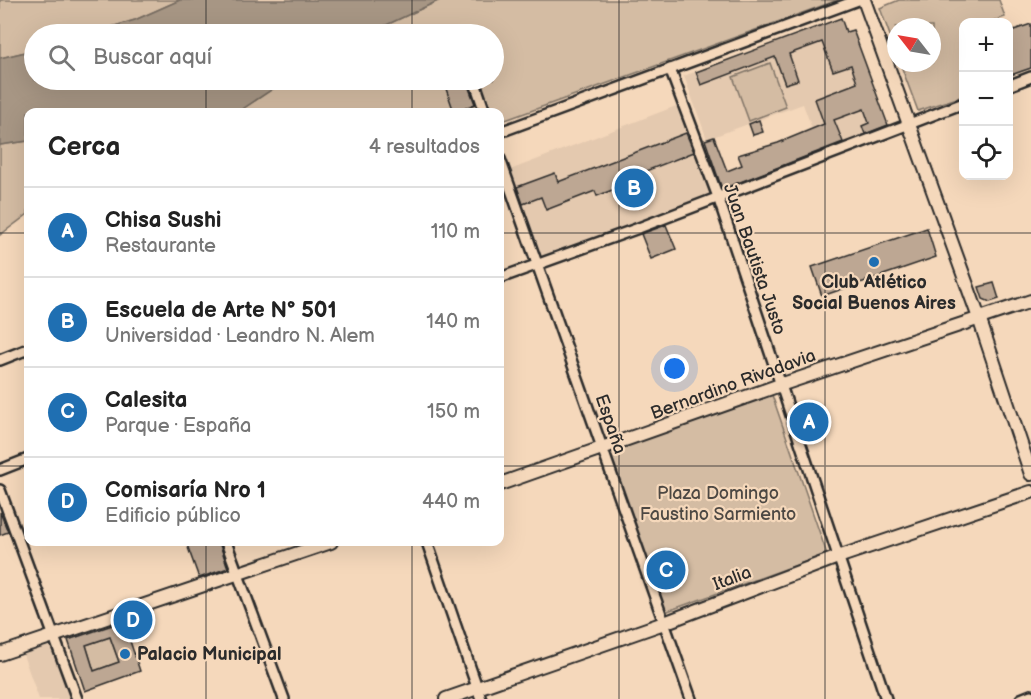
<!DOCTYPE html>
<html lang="es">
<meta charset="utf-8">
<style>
body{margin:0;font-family:"Balsamiq Sans",sans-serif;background:#f2f2f2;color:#222}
.controls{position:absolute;right:18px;top:18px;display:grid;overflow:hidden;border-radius:12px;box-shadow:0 6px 24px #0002}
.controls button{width:54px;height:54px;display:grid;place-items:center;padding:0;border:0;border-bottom:2px solid #e0e0e0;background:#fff;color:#222;font:30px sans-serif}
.compass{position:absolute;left:887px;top:18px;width:54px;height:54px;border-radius:50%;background:#fff;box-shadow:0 6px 24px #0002;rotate:301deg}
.you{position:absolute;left:675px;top:369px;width:21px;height:21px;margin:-15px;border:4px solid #fff;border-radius:50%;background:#1a73e8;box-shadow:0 0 0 9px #1a73e833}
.badge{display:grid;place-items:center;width:39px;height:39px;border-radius:50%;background:#1f6fb2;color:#fff;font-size:20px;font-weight:700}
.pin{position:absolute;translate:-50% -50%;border:3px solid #fff;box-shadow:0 2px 6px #0006}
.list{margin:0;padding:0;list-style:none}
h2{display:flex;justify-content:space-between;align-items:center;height:78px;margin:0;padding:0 24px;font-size:26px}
h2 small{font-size:20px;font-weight:400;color:#767676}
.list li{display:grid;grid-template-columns:39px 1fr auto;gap:18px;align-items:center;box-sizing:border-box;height:90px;padding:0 24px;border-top:2px solid #e0e0e0}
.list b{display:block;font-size:22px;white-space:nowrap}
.list p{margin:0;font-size:20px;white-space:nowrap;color:#767676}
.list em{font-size:20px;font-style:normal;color:#767676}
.icon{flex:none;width:33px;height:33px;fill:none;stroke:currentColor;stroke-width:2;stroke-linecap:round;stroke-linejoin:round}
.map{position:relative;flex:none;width:1031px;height:699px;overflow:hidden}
.search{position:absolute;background:#fff;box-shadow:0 6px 24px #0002;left:24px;top:24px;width:480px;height:66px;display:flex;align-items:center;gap:15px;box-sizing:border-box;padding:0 21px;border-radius:33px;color:#767676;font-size:22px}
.panel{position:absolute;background:#fff;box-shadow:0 6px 24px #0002;left:24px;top:108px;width:480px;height:438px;border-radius:12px}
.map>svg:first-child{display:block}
.built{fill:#e4c9af}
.green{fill:#d4bca3;stroke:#807467;stroke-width:1.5}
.water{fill:#a79684;stroke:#756b60;stroke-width:1.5}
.building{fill:#bda793;stroke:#2b2b2b;stroke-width:1.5;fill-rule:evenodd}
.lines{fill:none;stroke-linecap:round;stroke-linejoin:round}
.street-casing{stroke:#2b2b2b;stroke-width:14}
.secondary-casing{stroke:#2b2b2b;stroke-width:16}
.street{stroke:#f5d8bb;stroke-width:9}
.secondary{stroke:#f5d8bb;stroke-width:12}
.grid{fill:none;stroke:#2b2b2b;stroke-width:1.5;stroke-opacity:0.55}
.poi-dot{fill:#1f6fb2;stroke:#f5d8bb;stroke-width:2}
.labels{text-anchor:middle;stroke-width:4.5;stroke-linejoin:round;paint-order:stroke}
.street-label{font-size:18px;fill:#2b2b2b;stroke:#f5d8bb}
.poi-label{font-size:18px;font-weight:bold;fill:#2b2b2b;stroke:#f5d8bb}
.park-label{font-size:18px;fill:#4d4843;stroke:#f5d8bb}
</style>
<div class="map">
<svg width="1031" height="699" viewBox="0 0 1031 699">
<rect width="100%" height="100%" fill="#f5d8bb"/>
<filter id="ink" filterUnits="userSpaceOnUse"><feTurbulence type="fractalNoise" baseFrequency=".0167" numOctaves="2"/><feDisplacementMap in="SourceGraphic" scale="12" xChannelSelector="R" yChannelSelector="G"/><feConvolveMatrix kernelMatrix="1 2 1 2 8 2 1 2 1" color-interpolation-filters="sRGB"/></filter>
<g filter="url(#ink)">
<g class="built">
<polygon points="841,18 846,32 853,30 889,127 821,153 803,104 707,139 684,76"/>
<polygon points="676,106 710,195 543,259 510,170"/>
<polygon points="50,642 71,699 39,699 22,652"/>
</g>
<g class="green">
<polygon points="0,0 180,0 135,20 88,34 34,34 34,50 0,58"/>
<polygon points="440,0 838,0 500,122 500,112 238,112 286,80 494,80 494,34 367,34"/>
<polygon points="899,0 999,0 1005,17 989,22 964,22 961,34 963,96 918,111 900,63 932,63 932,27 896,27 896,52 880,8"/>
<polygon points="770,63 786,107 749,121 733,77"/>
<polygon points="28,141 28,214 0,235 0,145"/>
<polygon points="772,395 827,554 665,612 609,452"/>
<polygon points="110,637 119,662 94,671 86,645"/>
</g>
<g class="water">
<polygon points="180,0 440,0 367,34 88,34 135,20"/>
<polygon points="34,50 34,80 286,80 238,112 28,112 28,141 0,145 0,58"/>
</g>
<g class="building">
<polygon points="841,18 846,32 853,30 888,125 865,134 862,126 869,123 864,109 834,120 843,142 722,189 705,140 714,137 727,171 742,165 738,155 778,143 824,124 815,99 857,83 851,65 833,71 822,42 789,54 798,80 785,84 775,57 701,85 696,72"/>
<polygon points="1031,24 1031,68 1008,76 1008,32"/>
<polygon points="443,80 466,80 475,104 454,112"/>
<polygon points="759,120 763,132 753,135 749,124"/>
<polygon points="686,133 694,152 643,172 646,177 597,196 595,191 546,210 541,197 523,204 517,187 555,173 558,182"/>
<polygon points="666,225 676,249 651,259 641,234"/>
<polygon points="927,228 936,257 822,296 812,267"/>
<polygon points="994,283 999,299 990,302 983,299 979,287"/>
<polygon points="0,512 8,532 0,535"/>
<polygon points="186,542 219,542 228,568 199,578"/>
<path d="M 142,615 L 145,623 L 126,629 L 140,671 L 85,691 L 68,640 ZM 110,637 L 119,662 L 94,671 L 86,645 Z"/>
</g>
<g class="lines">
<g class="street-casing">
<g id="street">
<polyline points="670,69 718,197 886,699"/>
<polyline points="474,80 485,112"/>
<polyline points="1008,86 1031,77"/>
<polyline points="500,132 858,0"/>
<polyline points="500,159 691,699"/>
<polyline points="500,278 636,229 964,103"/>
<polyline points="0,360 28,349"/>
<polyline points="0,470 28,459"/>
<polyline points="0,490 77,699"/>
<polyline points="226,542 284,699"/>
<polyline points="427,542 481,699"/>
<polyline points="1021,699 1031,695"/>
</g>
</g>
<g class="secondary-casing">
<g id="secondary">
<polyline points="864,0 979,318 1031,474"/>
<polyline points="500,484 780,385 1031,301"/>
<polyline points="0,654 331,542"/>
<polyline points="446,699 664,623 838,557 1031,492"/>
</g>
</g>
<use href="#street" class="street"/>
<use href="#secondary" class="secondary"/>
</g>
</g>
<path class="grid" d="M 206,0 L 206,34M 412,0 L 412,34M 619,0 L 619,699M 825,0 L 825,699M 206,80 L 206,112M 412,80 L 412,112M 0,233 L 28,233M 500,233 L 1031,233M 0,466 L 28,466M 500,466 L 1031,466M 206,542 L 206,699M 412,542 L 412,699"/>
<g class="poi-dot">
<circle cx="874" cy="262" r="6"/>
<circle cx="125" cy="654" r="6"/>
</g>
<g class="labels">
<g class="street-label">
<text transform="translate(755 259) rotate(71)" y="6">Juan Bautista Justo</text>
<text transform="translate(733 384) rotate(-20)" y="6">Bernardino Rivadavia</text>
<text transform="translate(611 424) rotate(71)" y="6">España</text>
<text transform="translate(732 578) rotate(-21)" y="6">Italia</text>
</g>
<g class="poi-label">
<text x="874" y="288">Club Atlético<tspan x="874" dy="21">Social Buenos Aires</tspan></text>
<text x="137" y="660" text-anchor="start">Palacio Municipal</text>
</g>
<g class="park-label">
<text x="718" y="499">Plaza Domingo<tspan x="718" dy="21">Faustino Sarmiento</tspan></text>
</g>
</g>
</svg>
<div class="controls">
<button>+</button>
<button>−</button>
<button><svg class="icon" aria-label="locate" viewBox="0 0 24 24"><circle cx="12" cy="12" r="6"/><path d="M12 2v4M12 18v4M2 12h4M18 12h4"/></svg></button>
</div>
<svg class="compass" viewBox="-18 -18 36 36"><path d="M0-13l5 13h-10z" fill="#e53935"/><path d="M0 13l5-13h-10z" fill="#767676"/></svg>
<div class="you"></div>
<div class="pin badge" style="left:809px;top:422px">A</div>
<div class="pin badge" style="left:634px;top:188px">B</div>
<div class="pin badge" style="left:666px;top:570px">C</div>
<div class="pin badge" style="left:133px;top:620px">D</div>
<div class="search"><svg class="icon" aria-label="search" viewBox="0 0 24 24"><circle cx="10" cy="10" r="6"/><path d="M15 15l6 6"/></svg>Buscar aquí</div>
<section class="panel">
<h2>Cerca<small>4 resultados</small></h2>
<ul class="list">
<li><span class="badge">A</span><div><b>Chisa Sushi</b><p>Restaurante</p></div><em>110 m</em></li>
<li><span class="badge">B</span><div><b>Escuela de Arte N° 501</b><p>Universidad · Leandro N. Alem</p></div><em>140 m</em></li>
<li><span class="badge">C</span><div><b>Calesita</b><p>Parque · España</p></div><em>150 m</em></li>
<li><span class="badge">D</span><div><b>Comisaría Nro 1</b><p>Edificio público</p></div><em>440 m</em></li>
</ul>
</section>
</div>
